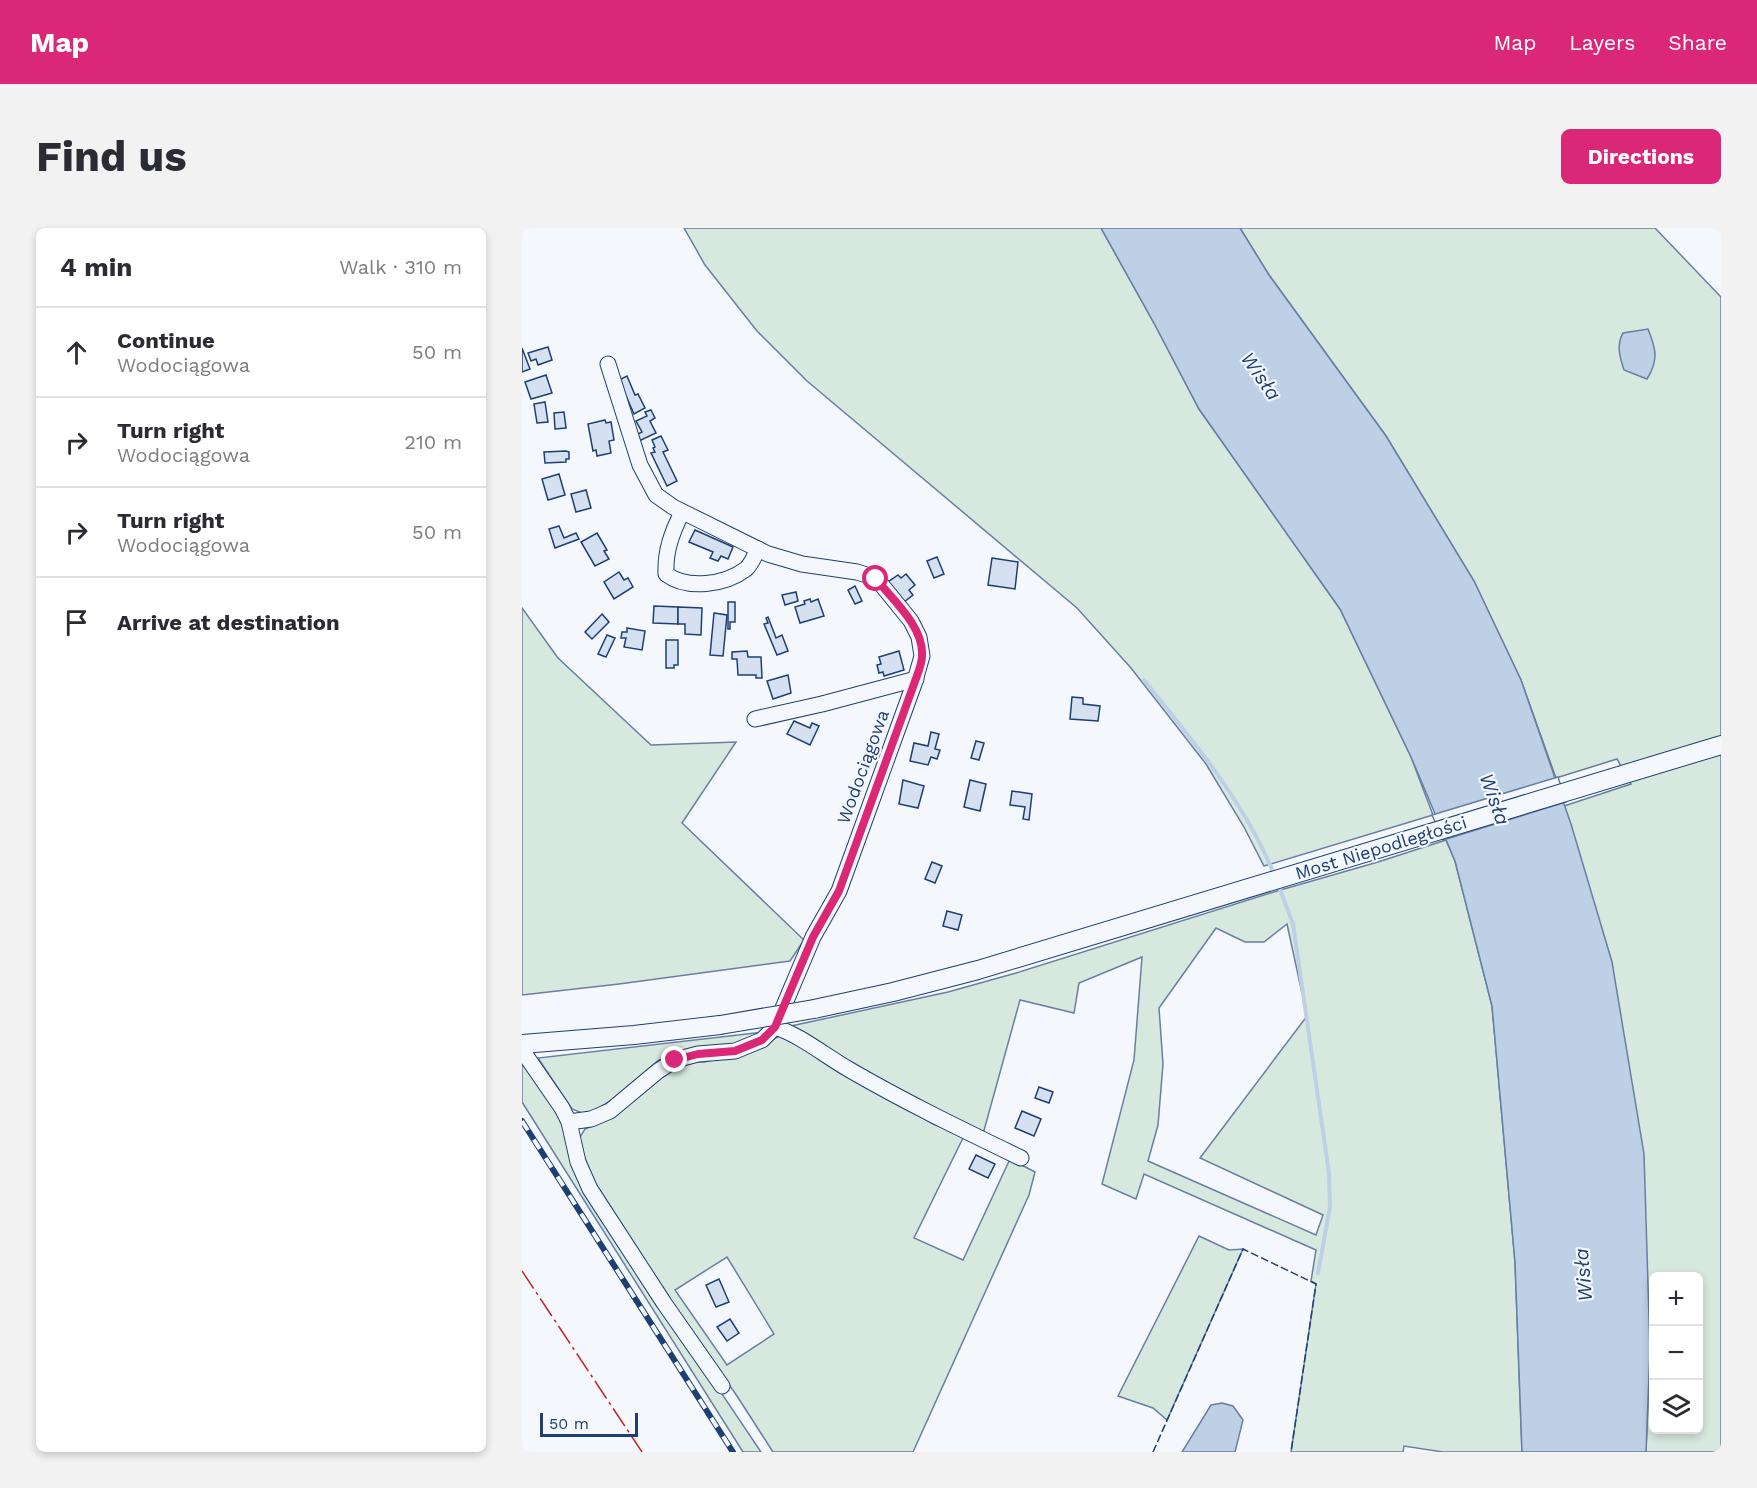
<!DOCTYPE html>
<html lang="en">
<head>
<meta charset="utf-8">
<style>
  :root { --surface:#fff; --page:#f2f2f3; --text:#2b2b33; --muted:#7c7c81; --line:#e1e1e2; --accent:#db2777 }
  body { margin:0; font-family:"Work Sans",sans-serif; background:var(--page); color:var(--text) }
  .controls { position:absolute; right:18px; bottom:18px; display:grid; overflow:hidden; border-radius:9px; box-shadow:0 3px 9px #0003 }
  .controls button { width:54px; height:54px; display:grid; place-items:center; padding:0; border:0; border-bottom:2px solid var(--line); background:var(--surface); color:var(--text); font:30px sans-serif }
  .scale { position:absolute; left:18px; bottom:15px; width:98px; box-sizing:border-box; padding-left:6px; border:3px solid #1d3f73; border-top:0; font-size:16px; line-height:21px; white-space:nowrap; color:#1d3f73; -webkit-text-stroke:4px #f4f7fb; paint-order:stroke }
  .stop { position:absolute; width:18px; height:18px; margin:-14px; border:4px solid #db2777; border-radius:50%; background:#fff }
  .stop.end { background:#db2777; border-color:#fff; box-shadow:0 2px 6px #0008 }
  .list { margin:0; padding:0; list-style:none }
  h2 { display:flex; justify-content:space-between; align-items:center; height:78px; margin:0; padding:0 24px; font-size:26px }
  h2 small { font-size:20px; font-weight:400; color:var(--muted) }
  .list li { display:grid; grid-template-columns:39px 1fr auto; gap:18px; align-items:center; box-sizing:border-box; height:90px; padding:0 24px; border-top:2px solid var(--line) }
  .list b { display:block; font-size:22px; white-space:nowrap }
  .list p { margin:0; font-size:20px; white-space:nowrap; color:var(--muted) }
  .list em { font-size:20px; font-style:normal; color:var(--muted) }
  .icon { flex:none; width:33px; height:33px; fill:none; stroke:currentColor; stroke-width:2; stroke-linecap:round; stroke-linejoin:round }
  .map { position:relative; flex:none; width:1199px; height:1224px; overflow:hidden; border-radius:9px }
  header { display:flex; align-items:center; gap:36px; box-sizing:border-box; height:84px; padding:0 30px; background:var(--accent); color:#fff }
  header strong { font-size:28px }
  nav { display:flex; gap:33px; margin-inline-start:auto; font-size:21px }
  .intro { display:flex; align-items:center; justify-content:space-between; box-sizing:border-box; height:144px; padding:0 36px }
  h1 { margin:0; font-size:42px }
  .button { padding:15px 27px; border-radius:9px; background:var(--accent); color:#fff; font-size:21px; font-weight:700 }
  main { display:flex; gap:36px; padding:0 36px }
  aside { flex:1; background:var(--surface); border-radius:9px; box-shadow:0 3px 9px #0003 }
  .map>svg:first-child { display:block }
</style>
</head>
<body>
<header>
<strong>Map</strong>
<nav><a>Map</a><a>Layers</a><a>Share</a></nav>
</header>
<div class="intro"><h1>Find us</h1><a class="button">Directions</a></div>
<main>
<aside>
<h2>4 min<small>Walk · 310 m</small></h2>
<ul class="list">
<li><svg class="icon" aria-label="ahead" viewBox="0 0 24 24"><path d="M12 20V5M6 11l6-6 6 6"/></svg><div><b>Continue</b><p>Wodociągowa</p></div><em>50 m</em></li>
<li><svg class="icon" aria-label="right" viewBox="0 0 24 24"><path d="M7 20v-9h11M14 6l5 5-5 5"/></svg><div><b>Turn right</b><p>Wodociągowa</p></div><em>210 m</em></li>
<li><svg class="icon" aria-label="right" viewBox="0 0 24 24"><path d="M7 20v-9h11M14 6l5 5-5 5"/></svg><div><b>Turn right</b><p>Wodociągowa</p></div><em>50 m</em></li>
<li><svg class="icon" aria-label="arrive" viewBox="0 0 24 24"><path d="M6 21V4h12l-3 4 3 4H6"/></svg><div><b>Arrive at destination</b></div></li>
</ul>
</aside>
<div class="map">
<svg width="1199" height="1224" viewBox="0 0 1199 1224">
  <rect width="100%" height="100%" fill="#f4f7fb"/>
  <g fill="#d7e8df" stroke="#687fa3" stroke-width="1.5" fill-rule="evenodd">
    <path d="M162 0H579L633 97 677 181 818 381 889 529 911 587 742 638 722 599 684 536 609 440 555 380 285 153 235 103 183 37Z"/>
    <path d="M718 0H1133L1199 69V1224H1124L1128 1122 1090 735 1042 578 1109 556 1095 531 1034 550 999 452 952 353 864 208 747 47ZM1132 1048H1176V1202H1132Z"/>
    <path d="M0 380 36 430 129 517 214 514 160 595 282 712 268 733 97 756 0 767Z"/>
    <path d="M924 612 933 633 970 778 993 1034 1000 1224H921L882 1218 881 1224H769L794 1056 789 1053 794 1022 622 946 614 971 580 956 612 832 620 729 557 755 552 785 498 772 461 906 327 842 269 798 426 764 494 745 755 663 856 634ZM765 696 785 788 678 930 801 987 794 1007 626 933 636 897 641 836 637 780 694 700 723 714H742Z"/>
    <path d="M242 804 216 817 175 822 137 832 88 873 65 887 50 881 16 830Z"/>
    <path d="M261 806 411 896 442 908 392 1010 441 1032 488 931 513 944 507 967 391 1224H251L215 1168 94 995 77 967 56 912 63 901 82 893 161 834H182L230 823ZM205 1029 252 1106 205 1137 153 1062Z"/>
    <path d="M0 830 41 892 63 962 239 1224H221L0 874Z"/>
    <path d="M677 1008 707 1022 721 1021 645 1192 631 1180 596 1168Z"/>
  </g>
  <g fill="#bed0e5" stroke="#687fa3" stroke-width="1.5">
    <path d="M579 0H718L747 47 864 208 952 353 999 452 1049 596 1090 734 1122 926 1128 1122 1124 1224H1000L993 1034 970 778 933 633 889 529 818 381 677 181 633 97Z"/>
    <path d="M1126 101C1134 121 1137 132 1125 151L1102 142C1098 130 1094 117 1101 105Z"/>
    <path d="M700 1175 711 1178 721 1192 713 1224H660L689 1177Z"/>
  </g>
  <path fill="#f4f7fb" stroke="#687fa3" stroke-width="1.5" d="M1036 549 1044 574 921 612 910 587Z"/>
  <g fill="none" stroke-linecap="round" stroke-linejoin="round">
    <g stroke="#bed0e5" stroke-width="4">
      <path d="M622 452C671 513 722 573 752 646"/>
      <path d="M756 656 771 696 807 945 808 979 796 1045"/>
    </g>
  </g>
  <g fill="#d5e0f0" stroke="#1d3f73" stroke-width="1.5">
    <path d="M26 119 30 132 16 137 14 131 9 133 6 125Z"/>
    <path d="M0 120 8 141 0 144Z"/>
    <path d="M24 147 30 165 9 171 3 154Z"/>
    <path d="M105 148 113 167 116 166 123 180 112 186 97 152Z"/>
    <path d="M23 174 26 194 15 195 12 176Z"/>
    <path d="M129 182 133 190 128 193 134 205 117 213 114 207 120 204 114 193 125 188 123 184Z"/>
    <path d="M42 184 44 200 33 201 32 185Z"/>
    <path d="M83 192 84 195 89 194 92 212 87 213 89 225 75 228 74 222 71 223 66 196Z"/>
    <path d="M139 208 146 222 141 224 155 253 145 258 129 225 133 224 131 220 133 219 130 212Z"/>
    <path d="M44 223 47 224V231H44V234L23 235 22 224Z"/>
    <path d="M37 246 43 267 26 272 20 251Z"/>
    <path d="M64 262 69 280 54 284 49 266Z"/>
    <path d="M37 298 42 310 54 305 57 311 33 320 27 301Z"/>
    <path d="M173 302 211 319 206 331 199 328 196 333 188 330 191 324 167 314Z"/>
    <path d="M75 305 85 322 82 323 87 331 73 338 59 314Z"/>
    <path d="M415 329 422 346 412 350 405 333Z"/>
    <path d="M470 330 496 334 493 361 466 357Z"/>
    <path d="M97 344 102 352 106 350 111 359 92 371 82 354Z"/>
    <path d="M384 346 393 357 387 362 391 367 382 374 366 354 376 347 379 350Z"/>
    <path d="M333 358 340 373 333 376 326 362Z"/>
    <path d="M274 364 276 373 263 377 260 367Z"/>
    <path d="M288 371 289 374 296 371 302 388 278 395 273 379 283 376 282 373Z"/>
    <path d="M206 374H213V394H208V401H206Z"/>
    <path d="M132 378 156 379V396L131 395Z"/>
    <path d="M156 379 180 380 179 407 163 406V396H156Z"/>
    <path d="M192 385 205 387 201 428 188 427Z"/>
    <path d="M80 386 87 394 70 411 63 404Z"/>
    <path d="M246 389 254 410 260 407 266 423 255 427 242 396 246 395 244 390Z"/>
    <path d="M105 400 123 403 120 422 102 419 104 410H99L100 404H105Z"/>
    <path d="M85 407 93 410 84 429 76 426Z"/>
    <path d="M144 412H156V437H152V440H144Z"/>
    <path d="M225 423 226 429H239L240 450H234V447H216L215 431H210V424Z"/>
    <path d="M377 423 382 442 362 448 361 444 357 445 355 437 359 436 357 429Z"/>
    <path d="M266 447 269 465 251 471 245 453Z"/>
    <path d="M550 469 561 470V476L578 478 576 493 548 491Z"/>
    <path d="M272 493 288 500 290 495 297 498 288 517 265 506Z"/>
    <path d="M409 504 417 506 413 521 418 522 415 531 409 529 406 537 388 533 392 515 406 518Z"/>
    <path d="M454 513 462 515 457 532 449 530Z"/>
    <path d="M381 552 402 558 396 580 377 576Z"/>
    <path d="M448 552 464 556 458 583 442 579Z"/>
    <path d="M490 563 510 566 507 592 501 591 503 579 488 577Z"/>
    <path d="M410 634 420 638 413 655 403 651Z"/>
    <path d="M425 683 440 687 436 702 421 698Z"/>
    <path d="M517 859 531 864 527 875 513 870Z"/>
    <path d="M500 883 519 891 512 908 493 900Z"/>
    <path d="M454 927 473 936 466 950 447 941Z"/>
    <path d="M197 1051 207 1074 194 1079 184 1057Z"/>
    <path d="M208 1091 217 1105 205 1113 195 1099Z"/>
  </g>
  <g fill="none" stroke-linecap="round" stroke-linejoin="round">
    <defs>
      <g id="minor">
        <path d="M160 284C150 305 143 322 144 346 165 362 203 357 224 341 229 337 233 327 236 321"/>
        <path d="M233 491 300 476 394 451"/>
        <path d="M253 799C280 808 303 828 328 842 383 874 441 902 499 930"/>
        <path d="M0 822 40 880 47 894 56 934 68 961 142 1075 200 1158"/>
        <path d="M47 894 69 891 88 883 136 843 153 832 176 826 213 823 240 812 253 799 291 709 317 663 392 456 400 428 397 409 389 393 354 350 335 344 280 336 246 326 151 279 134 267 118 237 86 136"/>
      </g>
      <g id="major">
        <path d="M292 781 371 764 456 742 1199 517"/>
        <path d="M0 816 112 807 198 797"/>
      </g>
    </defs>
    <use href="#minor" stroke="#1d3f73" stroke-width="17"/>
    <use href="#major" stroke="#1d3f73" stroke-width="20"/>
    <use href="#minor" stroke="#f4f7fb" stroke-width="15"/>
    <use href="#major" stroke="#f4f7fb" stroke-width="18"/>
    <defs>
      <path id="rail" d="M0 893 211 1224"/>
    </defs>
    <use href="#rail" stroke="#1d3f73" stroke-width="6"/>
    <use href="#rail" stroke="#f4f7fb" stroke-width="4" stroke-dasharray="11" stroke-linecap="butt"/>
    <defs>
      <path id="major-bridge" d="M198 797 292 781"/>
    </defs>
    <use href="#major-bridge" stroke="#1d3f73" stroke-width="20" stroke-linecap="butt"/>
    <use href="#major-bridge" stroke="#f4f7fb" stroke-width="18"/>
    <path stroke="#1d3f73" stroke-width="1.5" stroke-dasharray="8 3" stroke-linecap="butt" d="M631 1224 721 1021 794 1056 769 1224"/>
    <path stroke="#c62828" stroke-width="1.5" stroke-dasharray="21 4.5 3 4.5" stroke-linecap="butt" d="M0 1043 120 1224"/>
  </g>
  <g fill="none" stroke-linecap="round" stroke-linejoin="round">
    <path stroke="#db2777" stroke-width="8" d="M153 832 176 826 213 823 240 812 253 799 291 709 317 663 392 456C395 447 400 437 400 428 402 399 371 372 354 351"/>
  </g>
  <g text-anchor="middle" stroke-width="4.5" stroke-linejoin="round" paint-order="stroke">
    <g font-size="18" fill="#1d3f73" stroke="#f4f7fb">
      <text transform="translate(341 539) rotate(-70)" y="6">Wodociągowa</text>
      <text transform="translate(859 620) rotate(-17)" y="6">Most Niepodległości</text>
    </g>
    <g font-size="20" font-style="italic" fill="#1d3f73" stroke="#f4f7fb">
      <text transform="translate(739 148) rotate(55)" y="7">Wisła</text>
      <text transform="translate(973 571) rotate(70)" y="7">Wisła</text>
      <text transform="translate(1061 1047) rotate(-95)" y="7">Wisła</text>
    </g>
  </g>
</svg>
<div class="controls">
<button>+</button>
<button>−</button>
<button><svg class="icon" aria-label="layers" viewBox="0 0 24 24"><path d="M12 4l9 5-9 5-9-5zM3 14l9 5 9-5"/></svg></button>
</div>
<div class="scale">50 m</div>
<div class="stop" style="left:354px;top:351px"></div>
<div class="stop end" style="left:153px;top:832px"></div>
</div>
</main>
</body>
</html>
